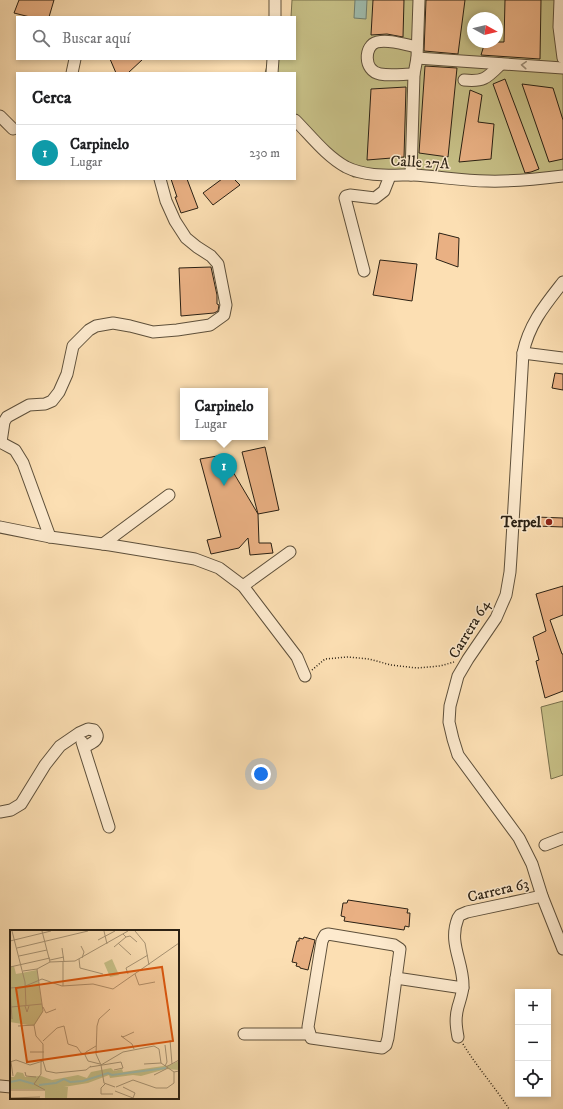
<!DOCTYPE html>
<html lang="es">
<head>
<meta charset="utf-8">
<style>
  :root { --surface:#fff; --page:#f2f2f2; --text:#202124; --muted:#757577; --line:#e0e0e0; --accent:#8f2418 }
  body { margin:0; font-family:"IM FELL DW Pica",serif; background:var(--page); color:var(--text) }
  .controls { position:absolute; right:12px; bottom:12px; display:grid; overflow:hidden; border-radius:0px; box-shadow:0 2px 6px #0003 }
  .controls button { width:36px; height:36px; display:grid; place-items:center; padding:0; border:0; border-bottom:1px solid var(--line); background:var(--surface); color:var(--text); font:20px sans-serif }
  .compass { position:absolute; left:467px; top:12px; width:36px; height:36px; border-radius:50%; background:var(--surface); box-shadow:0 2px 6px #0003; rotate:98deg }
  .you { position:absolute; left:261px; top:774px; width:14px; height:14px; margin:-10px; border:3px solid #fff; border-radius:50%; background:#1a73e8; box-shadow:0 0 0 6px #1a73e833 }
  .badge { display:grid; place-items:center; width:26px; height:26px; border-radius:50%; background:var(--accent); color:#fff; font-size:13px; font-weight:700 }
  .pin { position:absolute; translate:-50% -33px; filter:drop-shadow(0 1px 2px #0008) }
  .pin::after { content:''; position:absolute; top:21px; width:14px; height:12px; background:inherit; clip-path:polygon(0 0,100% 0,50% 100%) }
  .popup { position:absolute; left:180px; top:388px; width:88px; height:52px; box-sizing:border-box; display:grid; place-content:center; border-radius:0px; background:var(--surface); filter:drop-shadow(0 1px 3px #0005); font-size:13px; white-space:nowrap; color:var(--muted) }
  .popup b { font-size:15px; color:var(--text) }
  .popup::after { content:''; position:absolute; left:50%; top:100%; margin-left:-8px; border:8px solid transparent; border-top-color:var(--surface) }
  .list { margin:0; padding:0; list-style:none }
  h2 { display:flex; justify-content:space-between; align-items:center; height:52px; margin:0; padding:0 16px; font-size:17px }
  h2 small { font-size:13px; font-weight:400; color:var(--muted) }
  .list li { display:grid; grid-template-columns:26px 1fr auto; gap:12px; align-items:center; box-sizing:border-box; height:56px; padding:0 16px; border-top:1px solid var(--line) }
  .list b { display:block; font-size:15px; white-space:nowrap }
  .list p { margin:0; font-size:13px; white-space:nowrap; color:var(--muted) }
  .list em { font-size:13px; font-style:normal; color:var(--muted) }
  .icon { flex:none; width:22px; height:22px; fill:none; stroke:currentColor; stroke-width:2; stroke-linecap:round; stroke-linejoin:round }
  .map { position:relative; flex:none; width:563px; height:1109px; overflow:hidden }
  .search { position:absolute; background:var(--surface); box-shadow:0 2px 6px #0003; left:16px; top:16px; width:280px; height:44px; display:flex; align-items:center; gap:10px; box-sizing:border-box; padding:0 14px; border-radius:0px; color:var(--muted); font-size:15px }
  .panel { position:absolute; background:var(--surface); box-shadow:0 2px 6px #0003; left:16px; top:72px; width:280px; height:108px; border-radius:0px }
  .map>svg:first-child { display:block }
</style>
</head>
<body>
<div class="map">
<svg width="563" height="1109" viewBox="0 0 563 1109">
  <rect width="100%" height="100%" fill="#fcdfb3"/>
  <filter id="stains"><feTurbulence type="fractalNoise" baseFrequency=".005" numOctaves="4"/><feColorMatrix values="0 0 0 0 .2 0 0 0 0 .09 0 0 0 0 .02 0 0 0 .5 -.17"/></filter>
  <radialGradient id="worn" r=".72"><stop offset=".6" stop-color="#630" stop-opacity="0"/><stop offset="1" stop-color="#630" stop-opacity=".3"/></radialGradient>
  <g fill="#c7c087" stroke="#78704d" fill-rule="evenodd">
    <path d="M292 0H563V174L498 180 426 173 353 177 295 126V73H265L269 59H295V17H291ZM473 18H497V42H473Z"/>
    <path d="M563 701V775L551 779 541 707Z"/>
  </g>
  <path fill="#9fbcae" stroke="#707e70" d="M355 0H367L366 19 354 18Z"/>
  <g fill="#e9b083" stroke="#2a2013">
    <path d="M19 0H54L49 17H30L14 13Z"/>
    <path d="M373 0H404L403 37 387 34 371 35Z"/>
    <path d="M426 0H465L458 54 424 51Z"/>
    <path d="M505 0H541L540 59 481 55 485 42H504Z"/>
    <path d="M110 59H143L128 73H116Z"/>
    <path d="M425 66 457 68 448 157 419 153Z"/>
    <path d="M505 79 539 169 531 172 525 173 493 84Z"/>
    <path d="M522 84 553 88 563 120V159L549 162Z"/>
    <path d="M406 87 404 157 367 160 371 89Z"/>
    <path d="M470 90 482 95 478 122 494 124 491 159 459 162Z"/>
    <path d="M171 179H187L198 208 181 213 175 197H177Z"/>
    <path d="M222 179H234L240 185 213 205 203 193Z"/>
    <path d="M439 233 459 238 458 267 436 259Z"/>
    <path d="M380 260 417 264 412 301 373 295Z"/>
    <path d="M211 267 217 295V304L219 305 218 311 214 313 181 316 179 268Z"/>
    <path d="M555 373 563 374V390L552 388Z"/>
    <path d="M265 447 279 510 258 514 242 452Z"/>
    <path d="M223 455 258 514 259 543H271L273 553 250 555 248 538 239 548 211 554 207 540 221 537 200 459Z"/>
    <path d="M536 517 563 518V527L536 526Z"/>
    <path d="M563 586V615L550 620 562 654H563V691L545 698 536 661 539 660 533 637 546 631 536 594Z"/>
    <path d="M348 900 408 909 407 913H410L409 927 405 926 404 930 344 921 345 917 341 916 343 903H347Z"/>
    <path d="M304 937 315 940 308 970 300 968V967L296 966 297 963 292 962 297 941H299V938L303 939Z"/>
  </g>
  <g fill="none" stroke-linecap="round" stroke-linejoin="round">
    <defs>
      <g id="minor">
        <path d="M275 0V17"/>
        <path d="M560 0 559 27 563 58"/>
        <path d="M417 58 563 68"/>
        <path d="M72 73 75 59"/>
        <path d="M272 73 273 59"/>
        <path d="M414 74C403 74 391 76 380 74 363 71 364 45 377 42 390 39 405 45 417 47"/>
        <path d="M464 80C484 82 487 78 501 64"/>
        <path d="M0 116 13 129"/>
        <path d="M295 120C311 136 326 156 346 167 366 177 390 175 412 175 437 176 462 181 487 181 513 182 538 179 563 176"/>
        <path d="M411 175 414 74 417 58 419 0"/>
        <path d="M364 271 345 198 346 196 350 195 375 198 384 191 390 176"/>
        <path d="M563 282C545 305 529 324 523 353L511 557 510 572 506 595 496 618 468 659 458 676 450 706 449 722 453 739 458 755 519 838 532 864 542 896 563 949"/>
        <path d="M523 353 563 358"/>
        <path d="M0 442 15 450 23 463 50 537"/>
        <path d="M1 442 4 422 7 417 29 405 45 404 52 401 59 392 67 374 73 346 89 330 96 326 113 323 130 326 153 332 177 330 210 325 224 315 226 305 218 264 211 256 197 247 186 238 175 221 166 201 160 179"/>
        <path d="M0 527 50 537 110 545 195 559 219 568 243 586 297 657 305 676"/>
        <path d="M103 544 169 495"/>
        <path d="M243 586 290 552"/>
        <path d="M82 742 109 827"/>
        <path d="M0 812 11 810 21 804 45 765 60 746 79 733 88 729 94 730C102 739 93 743 84 747"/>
        <path d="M545 845 563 838"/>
        <path d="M328 934 394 945 400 949 388 1038 386 1045 382 1048 311 1038 308 1027 322 941 325 935Z"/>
        <path d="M396 978 463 988"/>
        <path d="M244 1034H310"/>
        <path d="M458 1037C456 1026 455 1018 458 1007 460 1000 463 992 463 985 463 961 448 943 458 918L460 915 467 912 542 896"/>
        <path d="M0 1086 11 1087"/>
      </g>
    </defs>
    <use href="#minor" stroke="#5e503b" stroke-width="13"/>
    <g stroke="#2a2013" stroke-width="1.5" stroke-dasharray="1 2" stroke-linecap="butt">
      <path d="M312 670 325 659 348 657 369 659 391 665 417 668 440 666 454 662"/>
      <path d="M463 1044C477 1067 495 1087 509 1109"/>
    </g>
    <use href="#minor" stroke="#fdeace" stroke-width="11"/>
  </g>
  <defs><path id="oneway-chevron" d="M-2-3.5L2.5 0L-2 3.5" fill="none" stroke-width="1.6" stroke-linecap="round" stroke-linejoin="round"/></defs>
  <use stroke="#9e8f7a" href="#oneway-chevron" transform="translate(524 65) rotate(-176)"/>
  <circle fill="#8f2418" stroke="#fdeace" stroke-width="1.5" cx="549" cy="522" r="4"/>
  <g text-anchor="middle" stroke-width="3" stroke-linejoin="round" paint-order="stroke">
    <g font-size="15" fill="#2a2013" stroke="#fdeace">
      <text transform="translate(420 162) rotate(3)" y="5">Calle 27A</text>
      <text transform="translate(469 629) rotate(-59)" y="5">Carrera 64</text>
      <text transform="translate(498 890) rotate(-13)" y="5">Carrera 63</text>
    </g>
    <g font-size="15" font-weight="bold" fill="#2a2013" stroke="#fdeace" text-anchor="end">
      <text x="541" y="527">Terpel</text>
    </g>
  </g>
  <g transform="translate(10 930)">
    <rect width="169" height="169" fill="#fcdfb3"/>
    <path d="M102 29 109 45 100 47 94 33ZM4 36 6 44 27 40 33 82 24 96 0 92V37ZM169 131V140L156 139 131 146 123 145 100 148 99 145 78 153 54 157H58L57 168H35V159H0V147H4L7 142 13 143 15 147 31 146 42 150 68 145 77 148 81 142 101 138 104 141 112 139 113 142 160 135Z" fill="#c7c087"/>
    <path fill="none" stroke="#9fbcae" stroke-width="2" d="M0 152 10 150 24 154M29 155 46 153 54 149 60 152 73 151 98 143 102 145 156 138"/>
    <path fill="none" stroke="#a89373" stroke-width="1" d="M2 1 15 52 16 76M32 1 40 32M94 1 97 14M125 1 135 13 139 35M116 7 120 6 127 12M88 10 105 1M0 11 41 1M108 13 121 25M71 16 74 22 72 28M104 17 116 7 113 4M7 18 78 1M52 18 54 32M9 26 37 20M69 29 70 38 93 44M40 30 54 27M53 32V56M0 37 40 28M27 39 33 81 24 95 26 106 33 114V131L36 141 46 143 76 140 81 136M13 41 27 39 40 32 65 31 118 1M118 44 116 38 138 25M125 44 129 55 145 52M15 76 17 82 19 76M1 77 32 74M33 77 36 83 46 79M2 89 0 58 13 57 32 49 52 56 83 54 103 59 169 13M8 96 24 95M113 107 124 102M114 107 111 106 122 114 124 119M160 110 162 134M33 111 47 98 54 96 58 114 67 117 71 123 75 124M86 116 76 122 75 125 78 131 90 134M20 122H34M0 132 6 130 20 135 33 131M1 132 3 146M31 132V144L24 154 35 160M134 134 151 133M91 135 113 122 144 116 149 119 151 133 164 142M91 135 86 124 87 96 89 89 100 79M91 135 94 153 105 157M155 136 157 132 155 115M80 137 111 132M156 137 169 130M104 140 113 138 111 132M15 142 16 146 26 147M144 145 158 138M95 154 91 158V164H103M106 157 123 150 146 158H157L164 153V142L169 141M0 160H35M105 161 123 168 125 163 113 157M0 168 30 167"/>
    <path fill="#de560c" fill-opacity="0.15" stroke="#de560c" stroke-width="2" d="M152 37 163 111 17 132 6 58Z"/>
    <rect width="169" height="169" fill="none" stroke="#2a2013" stroke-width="2"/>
  </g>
  <rect width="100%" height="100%" filter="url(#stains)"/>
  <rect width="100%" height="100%" fill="url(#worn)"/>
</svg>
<div class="controls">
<button>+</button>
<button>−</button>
<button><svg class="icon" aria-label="locate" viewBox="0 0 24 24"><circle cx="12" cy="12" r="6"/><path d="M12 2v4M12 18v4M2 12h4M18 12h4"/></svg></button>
</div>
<svg class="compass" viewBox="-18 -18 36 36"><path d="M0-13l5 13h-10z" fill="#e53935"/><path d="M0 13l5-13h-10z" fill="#757577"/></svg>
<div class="you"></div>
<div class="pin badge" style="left:224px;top:486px;background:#0f9aa8">1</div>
<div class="popup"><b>Carpinelo</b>Lugar</div>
<div class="search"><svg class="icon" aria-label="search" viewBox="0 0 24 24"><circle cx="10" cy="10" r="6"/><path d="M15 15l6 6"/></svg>Buscar aquí</div>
<section class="panel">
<h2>Cerca<small></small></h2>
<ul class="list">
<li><span class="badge" style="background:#0f9aa8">1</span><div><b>Carpinelo</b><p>Lugar</p></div><em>230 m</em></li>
</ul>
</section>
</div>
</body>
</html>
